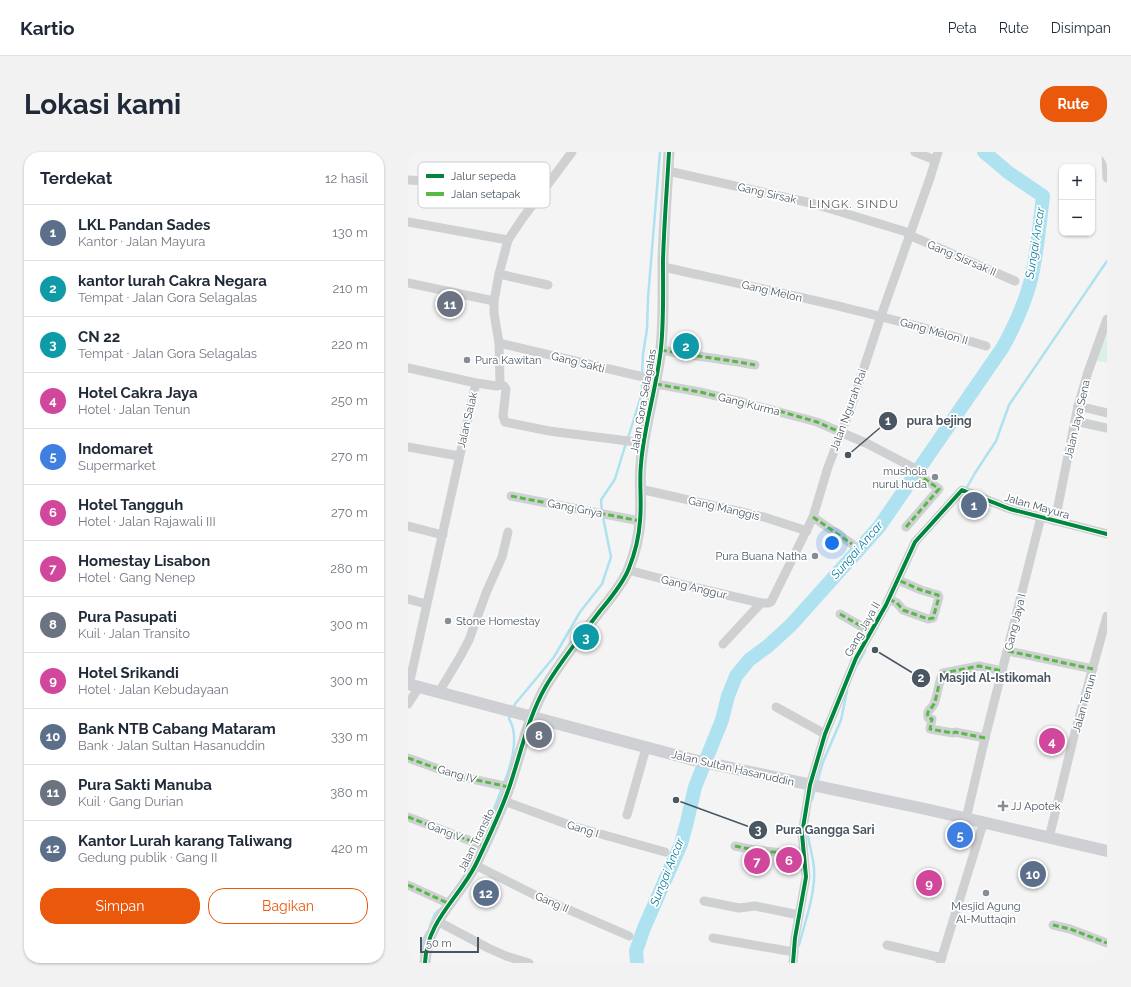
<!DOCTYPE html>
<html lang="id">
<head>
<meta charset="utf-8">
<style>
  :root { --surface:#fff; --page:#f2f2f3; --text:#1f2937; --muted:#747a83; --line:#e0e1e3; --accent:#ea580c }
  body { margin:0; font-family:Raleway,sans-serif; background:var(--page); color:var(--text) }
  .controls { position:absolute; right:12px; top:12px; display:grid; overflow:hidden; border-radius:8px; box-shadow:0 1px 3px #0004 }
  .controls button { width:36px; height:36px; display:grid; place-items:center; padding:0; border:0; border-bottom:1px solid var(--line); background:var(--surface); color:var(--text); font:20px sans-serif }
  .scale { position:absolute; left:12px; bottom:10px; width:59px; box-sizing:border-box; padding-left:4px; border:2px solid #4a5661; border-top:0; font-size:11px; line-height:14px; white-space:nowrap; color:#4a5661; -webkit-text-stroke:3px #fff; paint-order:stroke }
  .you { position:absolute; left:424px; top:391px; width:14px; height:14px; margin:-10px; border:3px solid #fff; border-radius:50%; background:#1a73e8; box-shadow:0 0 0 6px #1a73e833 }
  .badge { display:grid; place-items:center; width:26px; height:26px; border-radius:50%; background:var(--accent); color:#fff; font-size:13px; font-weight:700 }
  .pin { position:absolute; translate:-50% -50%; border:2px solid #fff; box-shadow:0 1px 4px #0006 }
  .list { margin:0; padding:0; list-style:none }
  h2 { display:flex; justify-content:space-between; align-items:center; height:52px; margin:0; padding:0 16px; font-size:17px }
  h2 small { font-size:13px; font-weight:400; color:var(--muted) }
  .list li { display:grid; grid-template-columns:26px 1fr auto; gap:12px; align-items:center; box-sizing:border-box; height:56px; padding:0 16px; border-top:1px solid var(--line) }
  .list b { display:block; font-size:15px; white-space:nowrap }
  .list p { margin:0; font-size:13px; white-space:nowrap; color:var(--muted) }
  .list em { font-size:13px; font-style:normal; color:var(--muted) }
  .actions { display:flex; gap:8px; padding:12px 16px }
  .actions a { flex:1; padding:9px 0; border:1px solid var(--accent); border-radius:16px; text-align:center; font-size:14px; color:var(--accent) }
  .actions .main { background:var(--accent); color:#fff }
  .map { position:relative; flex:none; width:699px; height:811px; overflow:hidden; border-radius:16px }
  header { display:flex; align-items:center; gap:24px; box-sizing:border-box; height:56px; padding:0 20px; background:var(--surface); border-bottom:1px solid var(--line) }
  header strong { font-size:19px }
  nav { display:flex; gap:22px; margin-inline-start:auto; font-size:14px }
  .intro { display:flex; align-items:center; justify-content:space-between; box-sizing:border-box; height:96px; padding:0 24px }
  h1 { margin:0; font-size:28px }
  .button { padding:10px 18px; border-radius:16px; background:var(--accent); color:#fff; font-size:14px; font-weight:700 }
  main { display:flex; gap:24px; padding:0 24px }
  aside { flex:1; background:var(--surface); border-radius:16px; box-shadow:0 1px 3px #0004 }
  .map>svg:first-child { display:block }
</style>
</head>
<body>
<header>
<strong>Kartio</strong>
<nav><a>Peta</a><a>Rute</a><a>Disimpan</a></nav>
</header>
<div class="intro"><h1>Lokasi kami</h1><a class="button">Rute</a></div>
<main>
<aside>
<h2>Terdekat<small>12 hasil</small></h2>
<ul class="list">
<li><span class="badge" style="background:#5c6f8a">1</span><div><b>LKL Pandan Sades</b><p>Kantor · Jalan Mayura</p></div><em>130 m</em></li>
<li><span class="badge" style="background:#0f9aa8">2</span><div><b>kantor lurah Cakra Negara</b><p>Tempat · Jalan Gora Selagalas</p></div><em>210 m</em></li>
<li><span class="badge" style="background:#0f9aa8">3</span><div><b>CN 22</b><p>Tempat · Jalan Gora Selagalas</p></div><em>220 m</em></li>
<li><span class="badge" style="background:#d1479c">4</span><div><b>Hotel Cakra Jaya</b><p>Hotel · Jalan Tenun</p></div><em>250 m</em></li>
<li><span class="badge" style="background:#3f7fe0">5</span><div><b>Indomaret</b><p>Supermarket</p></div><em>270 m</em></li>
<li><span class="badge" style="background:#d1479c">6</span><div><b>Hotel Tangguh</b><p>Hotel · Jalan Rajawali III</p></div><em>270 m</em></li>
<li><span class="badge" style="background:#d1479c">7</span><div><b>Homestay Lisabon</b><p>Hotel · Gang Nenep</p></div><em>280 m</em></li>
<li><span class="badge" style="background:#6b7280">8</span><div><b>Pura Pasupati</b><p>Kuil · Jalan Transito</p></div><em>300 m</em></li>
<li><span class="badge" style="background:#d1479c">9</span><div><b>Hotel Srikandi</b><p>Hotel · Jalan Kebudayaan</p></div><em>300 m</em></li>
<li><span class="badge" style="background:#5c6f8a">10</span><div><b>Bank NTB Cabang Mataram</b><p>Bank · Jalan Sultan Hasanuddin</p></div><em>330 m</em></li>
<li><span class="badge" style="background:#6b7280">11</span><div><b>Pura Sakti Manuba</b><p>Kuil · Gang Durian</p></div><em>380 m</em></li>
<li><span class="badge" style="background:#5c6f8a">12</span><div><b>Kantor Lurah karang Taliwang</b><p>Gedung publik · Gang II</p></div><em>420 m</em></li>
</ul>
<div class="actions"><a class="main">Simpan</a><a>Bagikan</a></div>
</aside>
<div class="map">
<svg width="699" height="811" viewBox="0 0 699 811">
  <rect width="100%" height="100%" fill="#f4f4f4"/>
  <path fill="#d9f2e3" d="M699 181V211L686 208 692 193Z"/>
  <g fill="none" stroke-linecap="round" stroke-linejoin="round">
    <g stroke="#aee2f0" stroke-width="2.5">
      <path d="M234 223 235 202 239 177 240 146 252 0"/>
      <path d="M220 286 234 241V228"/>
      <path d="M558 337 567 321 588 289 601 253 699 109"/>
      <path d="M194 360 193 348 207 327 218 291"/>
      <path d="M450 512 457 499"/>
      <path d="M105 556 107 552 146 505 172 460 194 432 203 405 195 365"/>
      <path d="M96 631C103 614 112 584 101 567L102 563"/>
      <path d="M409 631 415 610 433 568 439 539"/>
      <path d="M404 648 407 637"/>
      <path d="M62 712 80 673 94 636"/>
      <path d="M22 774 27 762 31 758"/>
      <path d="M391 793C397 770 408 740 406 716 405 703 400 690 399 676"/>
      <path d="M14 794 15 788 19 780"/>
    </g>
    <path stroke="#aee2f0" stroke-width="14" d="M229 811 228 799 236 776 273 692 279 670 287 635 314 568 320 544 328 524 341 508 360 494 383 473 471 375 595 195C608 171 620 145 625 118 630 93 632 68 635 44L601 21 576 0"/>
    <g stroke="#ced0d2" stroke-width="9">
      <path d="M507 0 527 8"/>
      <path d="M698 0 699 26"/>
      <path d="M260 19 403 51 502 81"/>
      <path d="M0 28 40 30 84 26 134 40"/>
      <path d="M0 70 100 88"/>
      <path d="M501 83 607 129"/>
      <path d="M255 115C364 139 472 161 578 194"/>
      <path d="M91 122 140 133"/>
      <path d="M0 131 86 149"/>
      <path d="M91 191 248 228"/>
      <path d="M253 198C284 204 316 207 347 213"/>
      <path d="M0 216 68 231"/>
      <path d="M248 232 292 240 334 250 409 270 460 292 504 315 514 325 531 337 498 375"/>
      <path d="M91 233 96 234 98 237 95 264 97 270 141 279 236 291"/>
      <path d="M670 254 699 261"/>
      <path d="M667 269 699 276"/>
      <path d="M0 295 51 304"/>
      <path d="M232 337 356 365 399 379"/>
      <path d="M103 344 232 369"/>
      <path d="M405 365 444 392"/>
      <path d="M647 369 670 254 680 220 699 167"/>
      <path d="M0 374 35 383"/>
      <path d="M220 418 281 434 353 451"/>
      <path d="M0 447 18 452"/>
      <path d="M481 447 489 451 495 458 520 467 525 466 531 445 530 443 513 438 490 428"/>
      <path d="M432 462 463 480"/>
      <path d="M315 492 353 451H360L363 450 405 365 420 315 443 255 473 164 522 26 530 0"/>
      <path d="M600 499 685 517"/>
      <path d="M1 533 68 231 89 234 92 231 91 191 86 161V149L91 122 100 88 114 67 164 0"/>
      <path d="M31 540 52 505 61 488 78 441 94 405 100 380"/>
      <path d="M0 552 11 535"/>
      <path d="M368 555 417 582"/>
      <path d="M577 586 547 580 545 581 522 577 524 567 520 566C518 558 523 558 526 552 530 542 530 531 535 521L571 514 594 519"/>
      <path d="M0 606 50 624 101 635"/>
      <path d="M96 649 164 674 257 700"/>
      <path d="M219 663 238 596"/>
      <path d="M0 665 76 694"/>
      <path d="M558 667 577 586 633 365"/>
      <path d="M641 686 666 584 699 464"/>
      <path d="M327 694 346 698 396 703"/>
      <path d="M67 713 127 743 221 784"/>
      <path d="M345 713 346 698"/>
      <path d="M0 733 42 752"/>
      <path d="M296 749 331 756 347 754 391 763"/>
      <path d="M29 769 80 796 98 804 121 811"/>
      <path d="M645 773 662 777 699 791"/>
      <path d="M305 786 386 800"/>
      <path d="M479 793 534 806"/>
      <path d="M385 811 387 786 398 725 394 682 402 633 417 582 448 506 478 453 507 390 554 338 602 357 699 382"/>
      <path d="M532 811 575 672"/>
    </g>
    <path stroke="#ced0d2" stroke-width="11" d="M17 811C19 768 50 748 68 712 80 687 92 662 101 636 113 601 120 565 138 534 154 507 174 483 192 459 202 447 216 430 221 416 227 401 231 384 232 369 234 350 231 331 233 312 236 273 249 235 253 196 256 167 255 138 255 109 256 73 259 36 261 0"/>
    <path stroke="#ced0d4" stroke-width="12" d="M0 532 286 608 522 658 699 699"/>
    <g stroke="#58b947" stroke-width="3" stroke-dasharray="6 3" stroke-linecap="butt">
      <path d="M253 198C284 204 316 207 347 213"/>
      <path d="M248 232 292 240 371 259 409 270 432 280"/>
      <path d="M103 344 232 369"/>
      <path d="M405 365 444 392"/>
      <path d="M498 375 531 337 514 325 506 316"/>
      <path d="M481 447 489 451 495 458 520 467 525 466 531 445 530 443 513 438 490 428"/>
      <path d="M432 462 463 480"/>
      <path d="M600 499 685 517"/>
      <path d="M577 586 547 580 545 581 522 577 524 567 520 566C518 558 523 558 526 552 530 542 530 531 535 521L571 514 594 519"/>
      <path d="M0 606 50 624 101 635"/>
      <path d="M0 665 76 694"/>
      <path d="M327 694 346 698 396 703"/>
      <path d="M345 713 346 698"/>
      <path d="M0 733 42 752"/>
      <path d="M645 773 662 777 699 791"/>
    </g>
    <defs>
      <g id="cycleway">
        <path d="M17 811C19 768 50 748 68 712 80 687 92 662 101 636 113 601 120 565 138 534 154 507 174 483 192 459 202 447 216 430 221 416 227 401 231 384 232 369 234 350 231 331 233 312 236 273 249 235 253 196 256 167 255 138 255 109 256 73 259 36 261 0"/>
        <path d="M385 811 387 786 398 725 394 682 402 633 417 582 448 506 478 453 507 390 554 338 602 357 699 382"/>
      </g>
    </defs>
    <use href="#cycleway" stroke="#fff" stroke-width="6"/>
    <use href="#cycleway" stroke="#00873e" stroke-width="4"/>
  </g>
  <g fill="#868d94" stroke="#fff" stroke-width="1.5">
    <circle cx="59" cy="208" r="4"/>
    <circle cx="527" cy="325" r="4"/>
    <circle cx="407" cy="404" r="4"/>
    <circle cx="40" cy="469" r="4"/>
    <path d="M593 648h4v4h4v4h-4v4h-4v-4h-4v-4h4z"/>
    <circle cx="578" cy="741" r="4"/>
  </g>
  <g text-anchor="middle" stroke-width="3.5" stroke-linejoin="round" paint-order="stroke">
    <g font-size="11" fill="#4a5661" stroke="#fff">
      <text transform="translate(359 41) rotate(13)" y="4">Gang Sirsak</text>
      <text transform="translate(554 106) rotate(23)" y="4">Gang Sisrsak II</text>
      <text transform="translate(364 139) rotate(13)" y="4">Gang Melon</text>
      <text transform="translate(526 179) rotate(16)" y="4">Gang Melon II</text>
      <text transform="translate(170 210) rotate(14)" y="4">Gang Sakti</text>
      <text transform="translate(235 249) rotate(-80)" y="4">Jalan Gora Selagalas</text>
      <text transform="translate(341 252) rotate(14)" y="4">Gang Kurma</text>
      <text transform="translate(440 258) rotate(-70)" y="4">Jalan Ngurah Rai</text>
      <text transform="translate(669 267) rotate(-77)" y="4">Jalan Jaya Sena</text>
      <text transform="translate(59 268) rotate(-77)" y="4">Jalan Salak</text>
      <text transform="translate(629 354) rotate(16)" y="4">Jalan Mayura</text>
      <text transform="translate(167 356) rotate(11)" y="4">Gang Griya</text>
      <text transform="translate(316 356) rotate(13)" y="4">Gang Manggis</text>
      <text transform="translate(286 435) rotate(14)" y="4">Gang Anggur</text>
      <text transform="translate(607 470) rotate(-76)" y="4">Gang Jaya I</text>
      <text transform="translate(454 477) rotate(-61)" y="4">Gang Jaya II</text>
      <text transform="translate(676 551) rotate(-74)" y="4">Jalan Tenun</text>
      <text transform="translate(325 616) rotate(13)" y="4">Jalan Sultan Hasanuddin</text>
      <text transform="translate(49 622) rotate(16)" y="4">Gang IV</text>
      <text transform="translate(175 677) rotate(17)" y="4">Gang I</text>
      <text transform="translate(37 679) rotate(21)" y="4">Gang V</text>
      <text transform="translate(68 688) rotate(-64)" y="4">Jalan Transito</text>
      <text transform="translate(144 750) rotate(23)" y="4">Gang II</text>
    </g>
    <g font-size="11" fill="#4a5661" stroke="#fff" text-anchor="start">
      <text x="67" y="212">Pura Kawitan</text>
      <text x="519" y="323" text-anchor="end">mushola<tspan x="519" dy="13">nurul huda</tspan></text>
      <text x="399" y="408" text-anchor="end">Pura Buana Natha</text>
      <text x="48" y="473">Stone Homestay</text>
      <text x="603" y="658">JJ Apotek</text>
      <text x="578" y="758" text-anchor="middle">Mesjid Agung<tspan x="578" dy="13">Al-Muttaqin</tspan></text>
    </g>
    <g font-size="12" letter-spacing="1" fill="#5f6368" stroke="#fff">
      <text x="446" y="56">LINGK. SINDU</text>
    </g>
    <g font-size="12" font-style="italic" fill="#0c7c9b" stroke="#fff">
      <text transform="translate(627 91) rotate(-81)" y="4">Sungai Ancar</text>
      <text transform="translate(449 398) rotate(-49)" y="4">Sungai Ancar</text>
      <text transform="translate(259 720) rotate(-68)" y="4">Sungai Ancar</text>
    </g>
  </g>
  <rect x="10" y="10" width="132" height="46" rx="6" fill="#fff" stroke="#c9ccd0" stroke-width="1"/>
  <rect x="18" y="22" width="18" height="4" fill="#00873e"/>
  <rect x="18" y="40" width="18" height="4" fill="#58b947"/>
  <g font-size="11" fill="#4a5661">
    <text x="43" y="28">Jalur sepeda</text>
    <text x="43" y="46">Jalan setapak</text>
  </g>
  <path fill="none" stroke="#4a5661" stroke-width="1.5" d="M440 303L480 269M467 498L513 526M268 648L350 678"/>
  <g fill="#4a5661" stroke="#fff" stroke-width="1.5">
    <circle cx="440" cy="303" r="4"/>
    <circle cx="467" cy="498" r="4"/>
    <circle cx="268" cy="648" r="4"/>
    <circle cx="480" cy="269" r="10"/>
    <circle cx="513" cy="526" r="10"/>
    <circle cx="350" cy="678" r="10"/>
  </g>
  <g font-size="12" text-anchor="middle" font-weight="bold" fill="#fff">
    <text x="480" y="273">1</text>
    <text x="513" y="530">2</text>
    <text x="350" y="682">3</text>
  </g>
  <g font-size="12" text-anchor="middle" font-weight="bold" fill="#4a5661" stroke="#fff" stroke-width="3.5" stroke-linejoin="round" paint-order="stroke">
    <text x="531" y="273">pura bejing</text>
    <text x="587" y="530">Masjid Al-Istikomah</text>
    <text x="417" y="682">Pura Gangga Sari</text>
  </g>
</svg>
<div class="controls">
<button>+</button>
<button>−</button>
</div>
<div class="scale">50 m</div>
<div class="you"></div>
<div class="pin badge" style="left:566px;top:353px;background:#5c6f8a">1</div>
<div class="pin badge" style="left:278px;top:194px;background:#0f9aa8">2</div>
<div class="pin badge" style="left:178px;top:485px;background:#0f9aa8">3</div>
<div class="pin badge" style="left:644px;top:589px;background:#d1479c">4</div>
<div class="pin badge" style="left:552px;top:683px;background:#3f7fe0">5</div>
<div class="pin badge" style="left:381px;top:708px;background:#d1479c">6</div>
<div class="pin badge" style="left:349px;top:709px;background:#d1479c">7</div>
<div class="pin badge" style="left:131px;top:583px;background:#6b7280">8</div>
<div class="pin badge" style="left:521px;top:731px;background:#d1479c">9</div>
<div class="pin badge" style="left:625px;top:722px;background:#5c6f8a">10</div>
<div class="pin badge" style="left:42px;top:152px;background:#6b7280">11</div>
<div class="pin badge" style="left:78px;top:741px;background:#5c6f8a">12</div>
</div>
</main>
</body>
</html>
